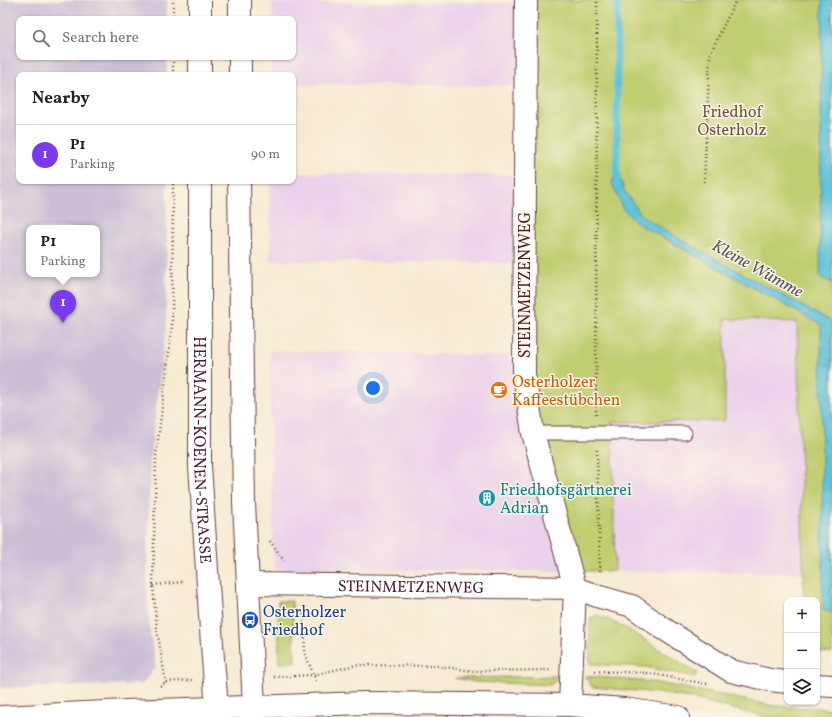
<!DOCTYPE html>
<html lang="en">
<head>
<meta charset="utf-8">
<style>
  :root { --surface:#fff; --page:#f2f2f2; --text:#222; --muted:#767676; --line:#e0e0e0; --accent:#7c3aed }
  body { margin:0; font-family:Vollkorn,serif; background:var(--page); color:var(--text) }
  .controls { position:absolute; right:12px; bottom:12px; display:grid; overflow:hidden; border-radius:8px; box-shadow:0 1px 3px #0004 }
  .controls button { width:36px; height:36px; display:grid; place-items:center; padding:0; border:0; border-bottom:1px solid var(--line); background:var(--surface); color:var(--text); font:20px sans-serif }
  .you { position:absolute; left:373px; top:388px; width:14px; height:14px; margin:-10px; border:3px solid #fff; border-radius:50%; background:#1a73e8; box-shadow:0 0 0 6px #1a73e833 }
  .badge { display:grid; place-items:center; width:26px; height:26px; border-radius:50%; background:var(--accent); color:#fff; font-size:13px; font-weight:700 }
  .pin { position:absolute; translate:-50% -33px; filter:drop-shadow(0 1px 2px #0008) }
  .pin::after { content:''; position:absolute; top:21px; width:14px; height:12px; background:inherit; clip-path:polygon(0 0,100% 0,50% 100%) }
  .popup { position:absolute; left:26px; top:225px; width:74px; height:52px; box-sizing:border-box; display:grid; place-content:center; border-radius:8px; background:var(--surface); filter:drop-shadow(0 1px 3px #0005); font-size:13px; white-space:nowrap; color:var(--muted) }
  .popup b { font-size:15px; color:var(--text) }
  .popup::after { content:''; position:absolute; left:50%; top:100%; margin-left:-8px; border:8px solid transparent; border-top-color:var(--surface) }
  .list { margin:0; padding:0; list-style:none }
  h2 { display:flex; justify-content:space-between; align-items:center; height:52px; margin:0; padding:0 16px; font-size:17px }
  h2 small { font-size:13px; font-weight:400; color:var(--muted) }
  .list li { display:grid; grid-template-columns:26px 1fr auto; gap:12px; align-items:center; box-sizing:border-box; height:60px; padding:0 16px; border-top:1px solid var(--line) }
  .list b { display:block; font-size:15px; white-space:nowrap }
  .list p { margin:0; font-size:13px; white-space:nowrap; color:var(--muted) }
  .list em { font-size:13px; font-style:normal; color:var(--muted) }
  .icon { flex:none; width:22px; height:22px; fill:none; stroke:currentColor; stroke-width:2; stroke-linecap:round; stroke-linejoin:round }
  .map { position:relative; flex:none; width:832px; height:717px; overflow:hidden }
  .search { position:absolute; background:var(--surface); box-shadow:0 1px 3px #0004; left:16px; top:16px; width:280px; height:44px; display:flex; align-items:center; gap:10px; box-sizing:border-box; padding:0 14px; border-radius:8px; color:var(--muted); font-size:15px }
  .panel { position:absolute; background:var(--surface); box-shadow:0 1px 3px #0004; left:16px; top:72px; width:280px; height:112px; border-radius:8px }
  .map>svg:first-child { display:block }
</style>
</head>
<body>
<div class="map">
<svg width="832" height="717" viewBox="0 0 832 717">
  <rect width="100%" height="100%" fill="#fcf5e5"/>
  <filter id="ink" filterUnits="userSpaceOnUse"><feTurbulence type="fractalNoise" baseFrequency=".025" numOctaves="2"/><feDisplacementMap in="SourceGraphic" scale="8" xChannelSelector="R" yChannelSelector="G"/><feConvolveMatrix kernelMatrix="1 2 1 2 8 2 1 2 1" color-interpolation-filters="sRGB"/></filter>
  <filter id="wash" filterUnits="userSpaceOnUse"><feTurbulence type="fractalNoise" baseFrequency=".012" numOctaves="4" result="noise"/><feDisplacementMap in="SourceGraphic" scale="16" xChannelSelector="R" yChannelSelector="G"/><feGaussianBlur stdDeviation="0.9" result="paint"/><feColorMatrix in="noise" values="0 0 0 0 0 0 0 0 0 0 0 0 0 0 0 0 0 1.4 0 .05"/><feComposite in="paint" operator="in"/></filter>
  <g filter="url(#wash)">
    <rect width="100%" height="100%" fill="#f6ead2"/>
    <g fill="#ecd1ea">
      <path d="M272 3H521L519 86 293 84V75H271V57H293V19H272Z"/>
      <path d="M293 173 518 175 517 263 270 261V181H293Z"/>
      <path d="M725 318 797 322 803 573 615 571 612 422 725 421Z"/>
      <path d="M270 350 516 356 567 571 274 569 270 427Z"/>
    </g>
    <path fill="#cbbfd5" fill-rule="evenodd" d="M0 0H167V19H19V57H167V75H19V181H167L166 328 150 457 147 584 150 633 156 667 142 684 0 688ZM29 228H97V274H29Z"/>
    <g fill="#c0cd6f" stroke="#85764d">
      <path d="M521 0H832V653L817 652V600H804L797 322 725 319V421L612 422 615 571H567L526 424Z"/>
      <path d="M278 601H292L295 662 279 663Z"/>
      <path d="M598 615 609 620 631 631 697 673 695 677 645 667 590 664V619L594 616Z"/>
      <path d="M561 676 550 685 475 682 455 678Z"/>
      <path d="M585 676 620 679 659 683 726 696 773 706 831 709 832 713 829 717H766L690 698 658 693 592 687Z"/>
    </g>
    <g fill="#5dc3da" stroke="#547182">
      <path d="M822 0H832V283L820 277Z"/>
      <path d="M617 169 624 190 642 216 690 245 832 322V612L823 611 821 325 640 225 623 209 612 183Z"/>
    </g>
    <g fill="none" stroke-linecap="round" stroke-linejoin="round">
      <path stroke="#5dc3da" stroke-width="7" d="M617 0V169L618 177"/>
    </g>
  </g>
  <g filter="url(#ink)">
    <g fill="none" stroke-linecap="round" stroke-linejoin="round">
      <defs>
        <path id="service" d="M533 433H685"/>
        <g id="minor">
          <path d="M526 0 524 374 533 433 575 588 570 705"/>
          <path id="s1" d="M248 584 575 588 600 597 632 606 661 627 731 671 770 680 787 682"/>
          <path d="M817 685 832 686"/>
        </g>
        <g id="secondary">
          <path d="M200 0V19"/>
          <path d="M240 19V0"/>
          <path d="M200 57V75"/>
          <path d="M240 75V57"/>
          <path id="s2" d="M200 181V466L213 659 217 708 220 717"/>
          <path d="M239 181 244 503 254 707V717"/>
        </g>
        <path id="primary" d="M1 717 126 711 365 703 570 705 624 709 678 717"/>
      </defs>
      <use href="#service" stroke="#643d44" stroke-width="15"/>
      <use href="#minor" stroke="#643d44" stroke-width="24"/>
      <use href="#secondary" stroke="#643d44" stroke-width="24"/>
      <use href="#primary" stroke="#643d44" stroke-width="24"/>
      <g stroke="#643d44" stroke-width="2.5" stroke-dasharray="1 3" stroke-linecap="butt">
        <path d="M173 19V0"/>
        <path d="M173 75V57"/>
        <path d="M704 182 710 54 736 0"/>
        <path d="M596 415 597 0"/>
        <path d="M597 450 600 573"/>
        <path d="M270 541 284 561"/>
        <path d="M153 585 184 582"/>
        <path d="M303 606 305 653 316 681"/>
        <path d="M595 671 647 673 707 684"/>
        <path d="M274 677 313 675 356 665 438 666 473 671 550 670"/>
        <path d="M166 683 157 630 153 585 156 456 172 327 173 181"/>
        <path d="M160 686 166 682 193 680"/>
      </g>
      <use href="#service" stroke="#fff" stroke-width="13"/>
      <use href="#minor" stroke="#fff" stroke-width="22"/>
      <use href="#secondary" stroke="#fff" stroke-width="22"/>
      <use href="#primary" stroke="#fff" stroke-width="22"/>
    </g>
  </g>
  <defs>
    <symbol id="cafe-disc" viewBox="-11 -11 22 22"><circle r="9.5" fill="#e8710a" stroke="#fcf5e5"/><path d="M-5.5-4.5H6V0H3Q3 3.5 0 3.5H-2.5Q-5.5 3.5-5.5 0ZM3-3.2v2h1.7v-2ZM-6 4.5H4V6H-6Z" fill="#fff"/></symbol>
    <symbol id="building-disc" viewBox="-11 -11 22 22"><circle r="9.5" fill="#0f9aa8" stroke="#fcf5e5"/><path d="M-4-6H4V6H1V3H-1V6H-4ZM-2.5-4.3h1.7v1.8h-1.7ZM.8-4.3h1.7v1.8H.8ZM-2.5-1h1.7V.8h-1.7ZM.8-1h1.7V.8H.8Z" fill="#fff"/></symbol>
    <symbol id="bus-disc" viewBox="-11 -11 22 22"><circle r="9.5" fill="#1a4fb4" stroke="#fcf5e5"/><path d="M-5-6H5V4H4V6H2V4H-2V6H-4V4H-5ZM-3.5-4V0h7V-4ZM-3.5 1.2v1.5H-2V1.2ZM2 1.2v1.5H3.5V1.2Z" fill="#fff"/></symbol>
  </defs>
  <g fill-rule="evenodd">
    <use href="#cafe-disc" x="489" y="380" width="20" height="20"/>
    <use href="#building-disc" x="477" y="488" width="20" height="20"/>
    <use href="#bus-disc" x="240" y="610" width="20" height="20"/>
  </g>
  <g text-anchor="middle" stroke-width="3" stroke-linejoin="round" paint-order="stroke">
    <g font-size="16" fill="#6d533f" stroke="#fcf5e5">
      <text x="732" y="117">Friedhof<tspan x="732" dy="18">Osterholz</tspan></text>
    </g>
    <g font-size="16" fill="#4a1f2b" stroke="#fcf5e5">
      <text transform="translate(524 285) rotate(-90)" y="6">STEINMETZENWEG</text>
      <text dy="6" stroke="none"><textPath href="#s2" startOffset="269">HERMANN-KOENEN-STRASSE</textPath></text>
      <text dy="6" stroke="none"><textPath href="#s1" startOffset="163">STEINMETZENWEG</textPath></text>
    </g>
    <g font-size="16" fill="#c56008" stroke="#fcf5e5" text-anchor="start">
      <text x="512" y="387">Osterholzer<tspan x="512" dy="18">Kaffeestübchen</tspan></text>
    </g>
    <g font-size="16" fill="#0d838f" stroke="#fcf5e5" text-anchor="start">
      <text x="500" y="495">Friedhofsgärtnerei<tspan x="500" dy="18">Adrian</tspan></text>
    </g>
    <g font-size="16" fill="#164399" stroke="#fcf5e5" text-anchor="start">
      <text x="263" y="617">Osterholzer<tspan x="263" dy="18">Friedhof</tspan></text>
    </g>
    <g font-size="17" font-style="italic" fill="#515868" stroke="#fcf5e5">
      <text transform="translate(758 268) rotate(29)" y="6">Kleine Wümme</text>
    </g>
  </g>
</svg>
<div class="controls">
<button>+</button>
<button>−</button>
<button><svg class="icon" aria-label="layers" viewBox="0 0 24 24"><path d="M12 4l9 5-9 5-9-5zM3 14l9 5 9-5"/></svg></button>
</div>
<div class="you"></div>
<div class="pin badge" style="left:63px;top:323px">1</div>
<div class="popup"><b>P1</b>Parking</div>
<div class="search"><svg class="icon" aria-label="search" viewBox="0 0 24 24"><circle cx="10" cy="10" r="6"/><path d="M15 15l6 6"/></svg>Search here</div>
<section class="panel">
<h2>Nearby<small></small></h2>
<ul class="list">
<li><span class="badge">1</span><div><b>P1</b><p>Parking</p></div><em>90 m</em></li>
</ul>
</section>
</div>
</body>
</html>
